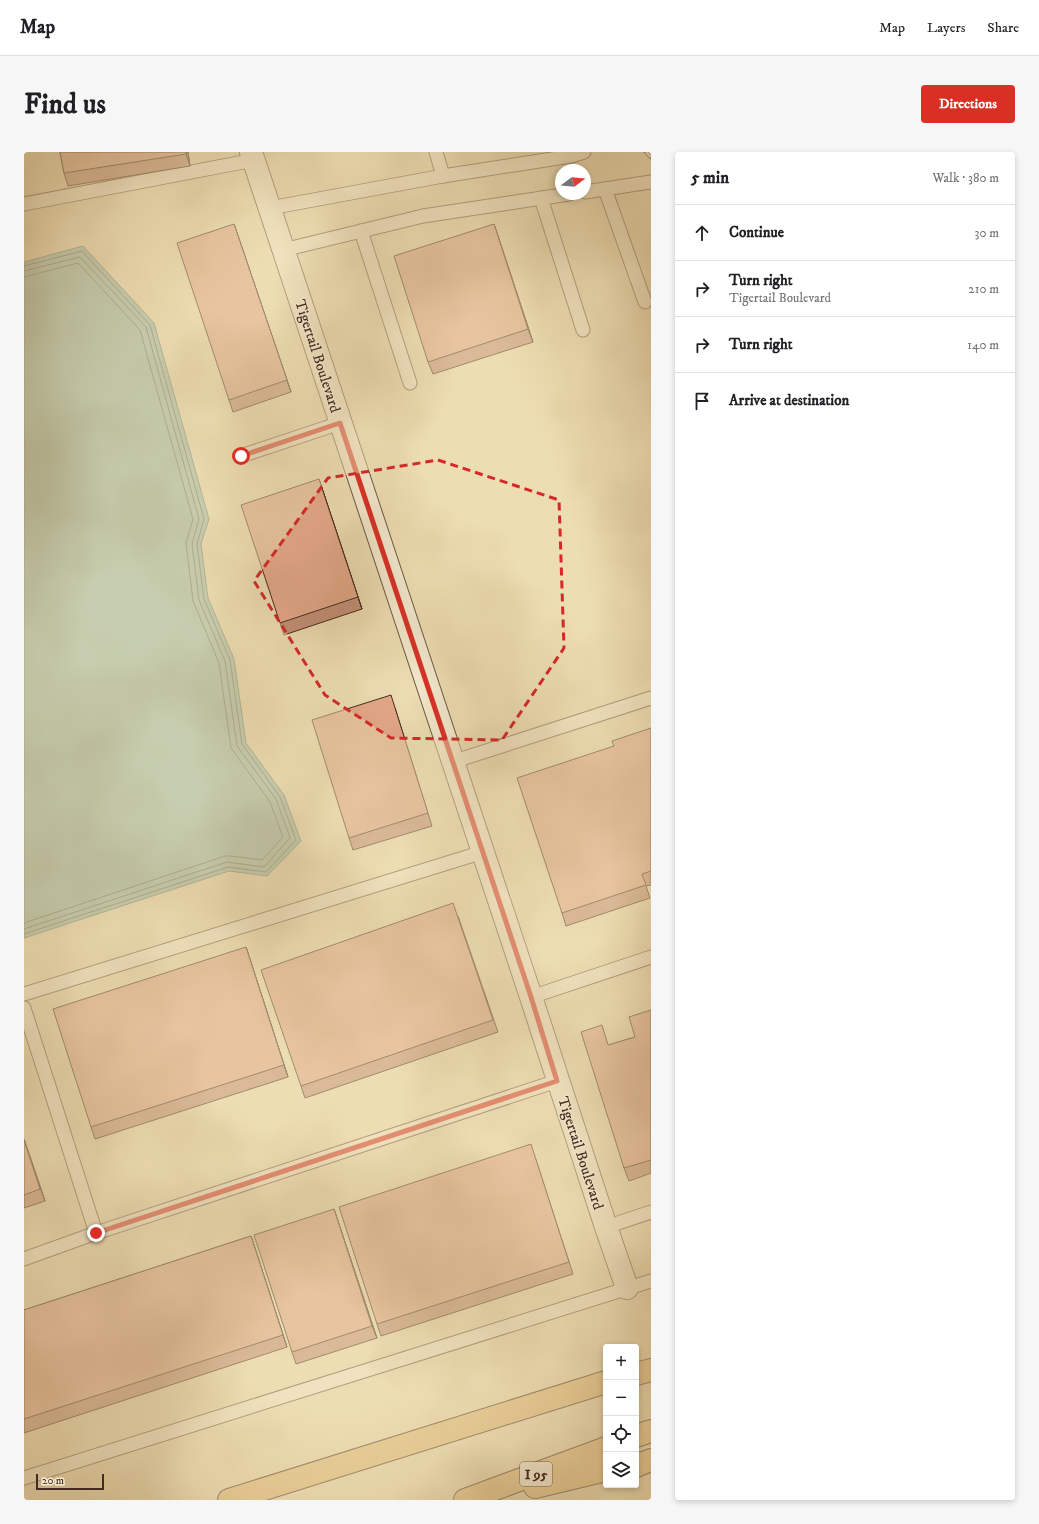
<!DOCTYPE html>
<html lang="en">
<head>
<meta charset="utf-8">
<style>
  :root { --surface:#fff; --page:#f6f6f6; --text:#202124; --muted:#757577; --line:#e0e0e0; --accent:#d93025 }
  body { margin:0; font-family:"IM FELL DW Pica",serif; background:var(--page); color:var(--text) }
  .controls { position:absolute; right:12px; bottom:12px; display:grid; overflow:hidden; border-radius:4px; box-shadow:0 2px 6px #0003 }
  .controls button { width:36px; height:36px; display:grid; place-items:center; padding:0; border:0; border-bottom:1px solid var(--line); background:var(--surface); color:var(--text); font:20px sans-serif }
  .compass { position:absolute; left:531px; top:12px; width:36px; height:36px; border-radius:50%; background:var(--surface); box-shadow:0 2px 6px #0003; rotate:74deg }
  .scale { position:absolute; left:12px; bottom:10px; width:68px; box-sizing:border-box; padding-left:4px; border:2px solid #442a20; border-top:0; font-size:11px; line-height:14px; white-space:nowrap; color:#442a20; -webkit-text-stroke:3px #f3e9cd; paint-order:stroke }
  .stop { position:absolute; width:12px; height:12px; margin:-9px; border:3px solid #d93025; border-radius:50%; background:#fff }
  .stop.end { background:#d93025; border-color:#fff; box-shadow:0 1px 4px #0008 }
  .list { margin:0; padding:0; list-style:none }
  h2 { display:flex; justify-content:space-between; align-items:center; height:52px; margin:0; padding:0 16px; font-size:17px }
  h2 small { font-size:13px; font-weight:400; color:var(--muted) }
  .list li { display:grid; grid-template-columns:26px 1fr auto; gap:12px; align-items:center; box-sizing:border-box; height:56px; padding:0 16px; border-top:1px solid var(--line) }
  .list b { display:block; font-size:15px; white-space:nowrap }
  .list p { margin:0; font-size:13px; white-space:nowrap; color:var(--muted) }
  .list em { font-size:13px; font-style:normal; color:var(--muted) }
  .icon { flex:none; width:22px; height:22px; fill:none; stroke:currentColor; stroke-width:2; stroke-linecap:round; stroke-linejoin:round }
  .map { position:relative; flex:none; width:627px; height:1348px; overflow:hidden; border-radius:4px }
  header { display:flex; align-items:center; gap:24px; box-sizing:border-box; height:56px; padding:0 20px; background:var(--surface); border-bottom:1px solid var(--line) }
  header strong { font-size:19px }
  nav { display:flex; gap:22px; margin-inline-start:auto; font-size:14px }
  .intro { display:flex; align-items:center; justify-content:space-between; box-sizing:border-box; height:96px; padding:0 24px }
  h1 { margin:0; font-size:28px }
  .button { padding:10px 18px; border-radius:4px; background:var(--accent); color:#fff; font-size:14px; font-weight:700 }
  main { display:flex; gap:24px; padding:0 24px }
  aside { flex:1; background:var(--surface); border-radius:4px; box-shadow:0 2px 6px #0003 }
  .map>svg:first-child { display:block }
</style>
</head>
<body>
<header>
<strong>Map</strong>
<nav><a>Map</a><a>Layers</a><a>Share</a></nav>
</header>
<div class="intro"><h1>Find us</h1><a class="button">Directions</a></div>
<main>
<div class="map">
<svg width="627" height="1348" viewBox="0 0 627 1348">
  <rect width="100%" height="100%" fill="#edddb2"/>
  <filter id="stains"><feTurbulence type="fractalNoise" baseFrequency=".005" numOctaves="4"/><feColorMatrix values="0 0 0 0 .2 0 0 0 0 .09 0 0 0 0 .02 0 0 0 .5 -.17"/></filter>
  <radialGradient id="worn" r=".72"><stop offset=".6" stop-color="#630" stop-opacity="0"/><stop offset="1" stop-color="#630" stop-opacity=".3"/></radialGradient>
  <path fill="#99bcaa" stroke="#778273" d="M59 94 130 171 185 367 177 392 184 446 210 507 222 591 260 643 277 689 243 724 205 719 0 786V110Z"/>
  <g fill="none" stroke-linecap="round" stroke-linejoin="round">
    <g stroke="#6e7365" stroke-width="1">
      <path d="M0 114 58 99 126 173 180 367 173 392 180 447 206 508 218 592 256 645 272 688 242 720 204 715 0 782"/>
      <path d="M0 119 56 105 122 175 175 367 168 392 175 448 201 509 213 594 252 647 266 686 240 715 203 710 0 777"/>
      <path d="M0 125 54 111 116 178 169 367 162 391 169 449 195 511 207 596 246 650 259 685 238 708 207 704H201L0 771"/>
    </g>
    <defs>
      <g id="service">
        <path d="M412 0 419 24"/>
        <path d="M581 37 621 150"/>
        <path d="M561 40 627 30"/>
        <path d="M517 46 559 178"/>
        <path d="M0 52 230 8"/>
        <path d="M246 56 419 24 547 4 560 0"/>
        <path d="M337 79 386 231"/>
        <path d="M259 98 399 64 545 42"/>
        <path d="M217 304 316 271"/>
        <path d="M428 610 627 546"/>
        <path d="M0 842 459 700"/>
        <path d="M507 845 627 805"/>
        <path d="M0 856 72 1081"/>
        <path d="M582 1075 627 1060"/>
        <path d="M0 1107 72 1081 533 929"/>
        <path d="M0 1326 627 1129"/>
      </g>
      <path id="minor" d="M227 0 507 845 582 1075 603 1136"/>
      <g id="motorway">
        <path d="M612 1222 627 1218"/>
        <path d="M612 1284 627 1279"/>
        <path d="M612 1314 627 1308"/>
        <path d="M511 1335 582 1318"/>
        <path d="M205 1348 582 1230"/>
        <path d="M441 1348 582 1296"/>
      </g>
    </defs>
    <use href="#service" stroke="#6e5744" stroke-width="15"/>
    <use href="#minor" stroke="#6e5744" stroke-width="24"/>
    <use href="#motorway" stroke="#442a20" stroke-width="24"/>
    <use href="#service" stroke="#f3e9cd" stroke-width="13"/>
    <use href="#minor" stroke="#f3e9cd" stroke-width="22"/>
    <use href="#motorway" stroke="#e6be79" stroke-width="22"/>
    <defs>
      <path id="rail" d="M622 0 627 5"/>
    </defs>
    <use href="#rail" stroke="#442a20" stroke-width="4.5"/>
    <use href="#rail" stroke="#f3e9cd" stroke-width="3" stroke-dasharray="9" stroke-linecap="butt"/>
  </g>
  <g fill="#c39076" stroke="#442a20">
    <path d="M36 0H164L166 14 44 34 40 21Z"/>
    <path d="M210 72 267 240 209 260 205 248Z"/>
    <path d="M470 72 509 190 409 222 404 210Z"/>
    <path d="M295 327 338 457 260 483 256 471Z"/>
    <path d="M371 556 408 674 329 698 325 686Z"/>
    <path d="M627 576V733L622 734 626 746 542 774 538 761 590 594Z"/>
    <path d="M434 764 474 880 281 946 277 934Z"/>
    <path d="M222 795 264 925 71 987 67 975Z"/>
    <path d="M627 858V1021L605 1029 600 1016 585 893 611 885Z"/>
    <path d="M0 987 21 1049 0 1056Z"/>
    <path d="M511 1005 549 1122 357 1184 353 1172Z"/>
    <path d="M310 1057 353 1186 272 1212 268 1200Z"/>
    <path d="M227 1084 263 1195 0 1281V1158Z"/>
  </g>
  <g fill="#9f7660" stroke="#442a20">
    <path d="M162 0H164L166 14 162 2Z"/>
    <path d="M210 72 214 84 267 240 263 228Z"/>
    <path d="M470 72 474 84 509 190 504 177Z"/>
    <path d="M295 327 299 340 338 457 334 445Z"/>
    <path d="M222 795 226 807 264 925 260 913Z"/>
    <path d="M0 987 21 1049 0 988Z"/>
    <path d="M310 1057 353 1186 348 1174Z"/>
    <path d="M227 1084 231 1096 263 1195 259 1183Z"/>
  </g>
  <g fill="#e3a889" stroke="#442a20">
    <path d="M36 0H162V2L40 21Z"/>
    <path d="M210 72 263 228 205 248 153 91Z"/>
    <path d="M470 72 504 177 404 210 370 104Z"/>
    <path d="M295 327 334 445 256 471 217 353Z"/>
    <path d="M367 543 404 661 325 686 288 568Z"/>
    <path d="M627 576V719L618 722 622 733 538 761 493 626 590 594 588 589Z"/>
    <path d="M429 751 469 868 277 934 237 818Z"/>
    <path d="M222 795 260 913 67 975 29 857Z"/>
    <path d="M627 858V1008L600 1016 557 880 578 873 584 893 611 885 605 865Z"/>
    <path d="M0 988 16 1037 0 1043Z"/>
    <path d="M507 992 545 1110 353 1172 315 1055Z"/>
    <path d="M310 1057 348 1174 268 1200 230 1083Z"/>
    <path d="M227 1084 259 1183 0 1267V1158Z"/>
  </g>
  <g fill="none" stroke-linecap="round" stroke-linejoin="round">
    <path stroke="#d93025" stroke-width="5" d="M72 1081 533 929 507 845 316 271 217 304"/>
  </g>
  <path d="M0 0H627V1348H0ZM414 308 535 348 540 496 478 588 367 586 301 543 230 429 304 326Z" fill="#edddb2" fill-opacity=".55" fill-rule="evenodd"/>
  <path fill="none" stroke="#d62828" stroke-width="3" stroke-dasharray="8 5" stroke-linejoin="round" d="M414 308 535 348 540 496 478 588 367 586 301 543 230 429 304 326Z"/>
  <g text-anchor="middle" stroke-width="3" stroke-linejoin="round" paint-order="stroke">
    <rect fill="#f3e9cd" stroke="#786354" stroke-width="1" x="496" y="1310" width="32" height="24" rx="3"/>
    <g font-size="14" font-weight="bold" fill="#442a20">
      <text x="512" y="1327">I 95</text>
    </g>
    <g font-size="15" fill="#442a20" stroke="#f3e9cd">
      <text transform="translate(294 204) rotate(72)" y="5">Tigertail Boulevard</text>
      <text transform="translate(557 1001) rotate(72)" y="5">Tigertail Boulevard</text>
    </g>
  </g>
  <rect width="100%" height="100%" filter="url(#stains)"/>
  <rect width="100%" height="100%" fill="url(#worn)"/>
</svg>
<div class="controls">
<button>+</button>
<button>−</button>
<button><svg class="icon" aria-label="locate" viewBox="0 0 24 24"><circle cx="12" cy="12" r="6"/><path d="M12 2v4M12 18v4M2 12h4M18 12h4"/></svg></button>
<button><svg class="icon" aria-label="layers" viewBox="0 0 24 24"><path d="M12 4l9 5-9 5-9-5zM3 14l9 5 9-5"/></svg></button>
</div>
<svg class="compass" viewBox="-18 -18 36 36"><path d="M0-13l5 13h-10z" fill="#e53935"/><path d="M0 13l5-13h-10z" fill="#757577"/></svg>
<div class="scale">20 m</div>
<div class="stop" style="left:217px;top:304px"></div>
<div class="stop end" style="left:72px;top:1081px"></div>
</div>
<aside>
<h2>5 min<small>Walk · 380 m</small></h2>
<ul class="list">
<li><svg class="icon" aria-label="ahead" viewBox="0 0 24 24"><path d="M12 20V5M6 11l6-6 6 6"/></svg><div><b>Continue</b></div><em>30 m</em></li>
<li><svg class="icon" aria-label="right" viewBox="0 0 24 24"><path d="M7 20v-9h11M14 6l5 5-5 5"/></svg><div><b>Turn right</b><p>Tigertail Boulevard</p></div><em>210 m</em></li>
<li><svg class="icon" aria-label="right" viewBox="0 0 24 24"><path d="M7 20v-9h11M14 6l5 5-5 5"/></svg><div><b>Turn right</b></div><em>140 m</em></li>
<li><svg class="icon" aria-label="arrive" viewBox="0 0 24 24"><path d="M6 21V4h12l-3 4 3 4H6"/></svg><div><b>Arrive at destination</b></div></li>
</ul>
</aside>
</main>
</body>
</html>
